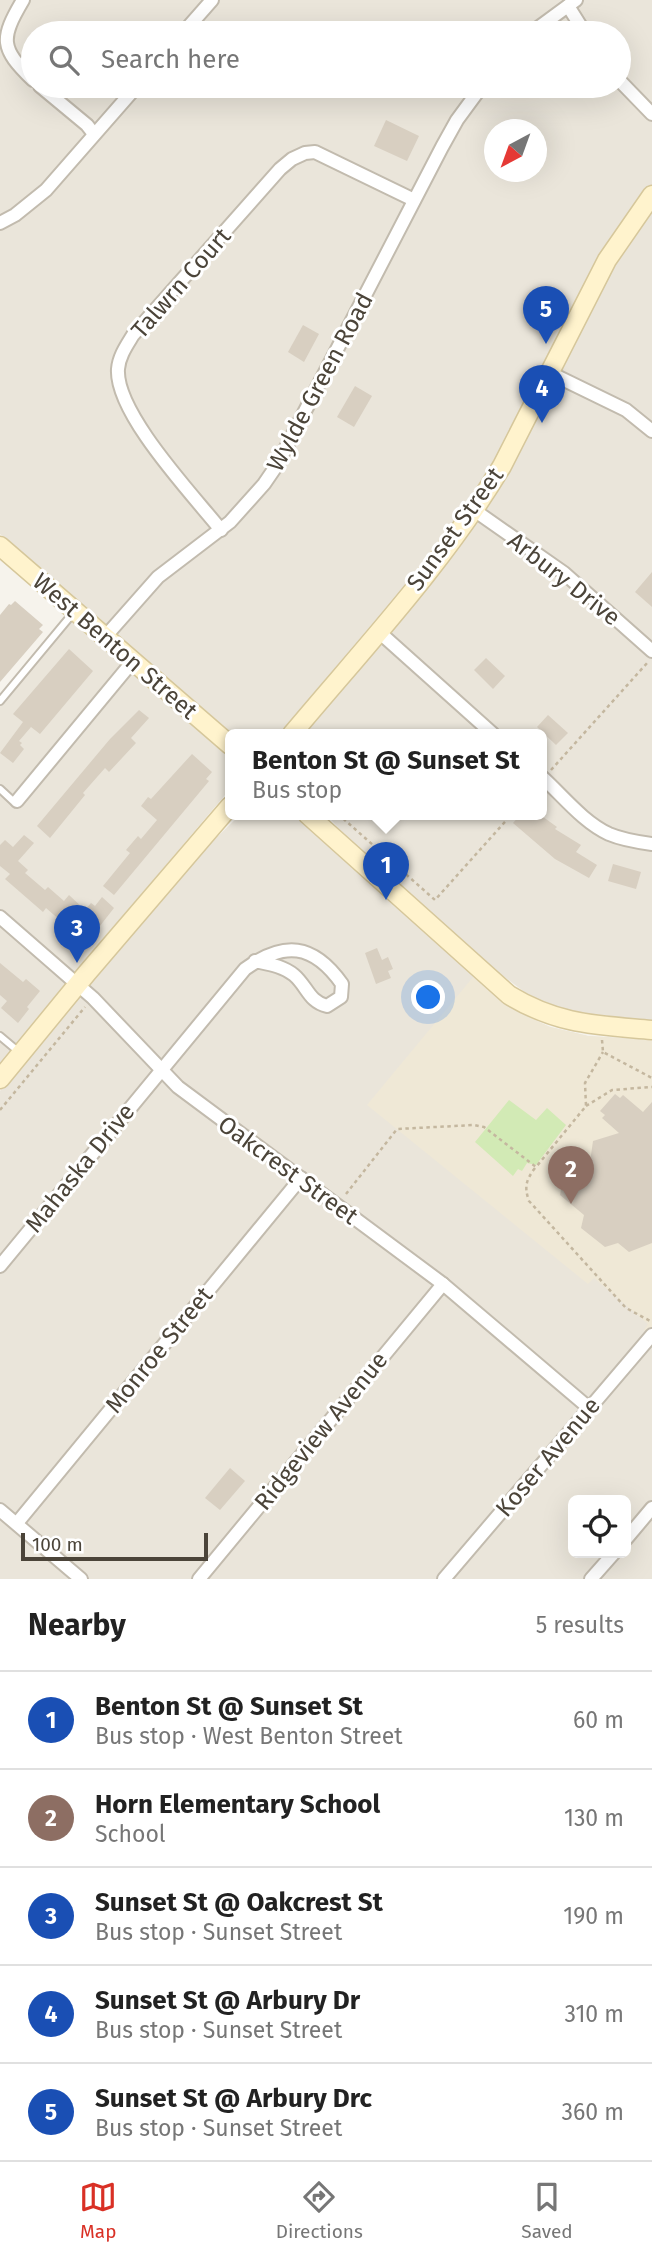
<!DOCTYPE html>
<html lang="en">
<head>
<meta charset="utf-8">
<style>
  :root { --surface:#fff; --page:#f6f6f6; --text:#222; --muted:#767676; --line:#e0e0e0; --accent:#d93025 }
  body { margin:0; font-family:"Fira Sans",sans-serif; background:var(--page); color:var(--text) }
  .controls { position:absolute; right:21px; bottom:21px; display:grid; overflow:hidden; border-radius:10px; box-shadow:0 7px 28px #0002 }
  .controls button { width:63px; height:63px; display:grid; place-items:center; padding:0; border:0; border-bottom:2px solid var(--line); background:var(--surface); color:var(--text); font:35px sans-serif }
  .compass { position:absolute; left:484px; top:119px; width:63px; height:63px; border-radius:50%; background:var(--surface); box-shadow:0 7px 28px #0002; rotate:221deg }
  .scale { position:absolute; left:21px; bottom:18px; width:187px; box-sizing:border-box; padding-left:7px; border:4px solid #4b4439; border-top:0; font-size:19px; line-height:24px; white-space:nowrap; color:#4b4439; -webkit-text-stroke:5px #fff; paint-order:stroke }
  .you { position:absolute; left:429px; top:998px; width:24px; height:24px; margin:-18px; border:5px solid #fff; border-radius:50%; background:#1a73e8; box-shadow:0 0 0 10px #1a73e833 }
  .badge { display:grid; place-items:center; width:46px; height:46px; border-radius:50%; background:var(--accent); color:#fff; font-size:23px; font-weight:700 }
  .pin { position:absolute; translate:-50% -58px; filter:drop-shadow(0 2px 4px #0008) }
  .pin::after { content:''; position:absolute; top:37px; width:24px; height:21px; background:inherit; clip-path:polygon(0 0,100% 0,50% 100%) }
  .popup { position:absolute; left:225px; top:729px; width:322px; height:91px; box-sizing:border-box; display:grid; place-content:center; border-radius:10px; background:var(--surface); filter:drop-shadow(0 2px 5px #0005); font-size:23px; white-space:nowrap; color:var(--muted) }
  .popup b { font-size:26px; color:var(--text) }
  .popup::after { content:''; position:absolute; left:50%; top:100%; margin-left:-14px; border:14px solid transparent; border-top-color:var(--surface) }
  .list { margin:0; padding:0; list-style:none }
  h2 { display:flex; justify-content:space-between; align-items:center; height:91px; margin:0; padding:0 28px; font-size:30px }
  h2 small { font-size:23px; font-weight:400; color:var(--muted) }
  .list li { display:grid; grid-template-columns:46px 1fr auto; gap:21px; align-items:center; box-sizing:border-box; height:98px; padding:0 28px; border-top:2px solid var(--line) }
  .list b { display:block; font-size:26px; white-space:nowrap }
  .list p { margin:0; font-size:23px; white-space:nowrap; color:var(--muted) }
  .list em { font-size:23px; font-style:normal; color:var(--muted) }
  .icon { flex:none; width:38px; height:38px; fill:none; stroke:currentColor; stroke-width:2; stroke-linecap:round; stroke-linejoin:round }
  .map { position:relative; flex:none; width:652px; height:1579px; overflow:hidden }
  .search { position:absolute; background:var(--surface); box-shadow:0 7px 28px #0002; left:21px; right:21px; top:21px; height:77px; display:flex; align-items:center; gap:18px; box-sizing:border-box; padding:0 24px; border-radius:38px; color:var(--muted); font-size:26px }
  .sheet { height:581px; background:var(--surface) }
  nav { display:flex; justify-content:space-around; align-items:center; box-sizing:border-box; height:98px; border-top:2px solid var(--line); background:var(--surface); font-size:19px; color:var(--muted) }
  nav a { display:grid; justify-items:center; gap:4px }
  nav .on { color:var(--accent) }
  .map>svg:first-child { display:block }
</style>
</head>
<body>
<div class="map">
<svg width="652" height="1579" viewBox="0 0 652 1579">
  <rect width="100%" height="100%" fill="#f6f3ec"/>
  <g fill="#eae5da" fill-rule="evenodd">
    <path d="M0 0H652V1021L578 1014 556 1008 530 996 494 969 359 851 326 814H542V734H233L0 534ZM33 33H619V86H33ZM494 130H536V172H494Z"/>
    <path d="M69 618 223 750 230 761V789L127 911 0 1067V701Z"/>
    <path d="M241 814H292L499 998 533 1020 550 1027 588 1036 652 1040V1579H0V1091L181 872ZM573 1500H626V1553H573Z"/>
  </g>
  <path fill="#efe8d6" d="M474 976 516 1011 550 1027 588 1036 652 1040V1337L644 1330 648 1324 594 1278 588 1284 367 1105Z"/>
  <path fill="#d2eab5" d="M509 1100 536 1120 547 1108 566 1125 536 1165 527 1163 522 1171 518 1169 513 1176 475 1142Z"/>
  <g fill="#d8cfc1">
    <path d="M386 120 419 136 407 161 374 146Z"/>
    <path d="M303 325 319 334 304 362 288 352Z"/>
    <path d="M355 386 372 396 354 427 337 417Z"/>
    <path d="M652 572V607L635 592Z"/>
    <path d="M15 601 43 625 39 629 43 632 0 682V615L9 604 11 605Z"/>
    <path d="M69 649 93 671 40 734 31 727 19 741 22 743 20 745 24 749 13 763 0 753 23 722 13 714Z"/>
    <path d="M486 658 505 676 493 689 474 670Z"/>
    <path d="M139 710 149 718 131 738 136 743 109 772 105 768 83 793 85 795 50 838 37 826 110 739Z"/>
    <path d="M548 715 568 733 556 745 537 727Z"/>
    <path d="M192 754 212 772 206 779 209 781 114 895 103 886 130 853 126 850 138 836 141 839 157 820 141 806 148 797 151 799Z"/>
    <path d="M521 814H539L557 827 555 829 581 845 576 852 597 865 589 878 555 859 513 823Z"/>
    <path d="M24 835 34 843 18 861 28 870 25 873 45 890 48 887 64 901 69 895 85 910 91 903 95 906 102 897 114 908 96 931 93 928 79 944 66 933 69 928 46 908 43 912 5 879 10 874 0 866V845L5 840 13 847Z"/>
    <path d="M613 864 641 872 636 889 608 881Z"/>
    <path d="M377 948 382 960 388 957 393 969 388 971 391 978 376 984 365 953Z"/>
    <path d="M0 963 23 982 26 979 40 991 27 1007 29 1009 18 1023 1 1008 7 1001 0 995Z"/>
    <path d="M615 1094 620 1098 623 1095 643 1112 652 1102V1243L629 1252 618 1243 605 1247 581 1228 584 1215 560 1195 563 1178 584 1171 576 1165 584 1156 590 1162 593 1141 619 1133 602 1118 605 1115 600 1111Z"/>
    <path d="M230 1468 245 1481 220 1510 205 1498Z"/>
  </g>
  <g fill="none" stroke-linecap="round" stroke-linejoin="round">
    <defs>
      <g id="lane">
        <path d="M0 701 74 612"/>
        <path d="M0 789 13 801H17"/>
        <path d="M0 1036 19 1052"/>
      </g>
      <g id="street">
        <path d="M23 0C0 39 0 48 33 80"/>
        <path d="M568 6 585 33"/>
        <path d="M183 33 212 0"/>
        <path d="M531 33 576 0"/>
        <path d="M619 80 652 114"/>
        <path d="M40 86 87 125 94 134"/>
        <path d="M0 223 15 215 46 190 137 86"/>
        <path d="M548 372 626 410 652 431"/>
        <path d="M474 510 564 573 652 651"/>
        <path d="M221 530C193 495 115 413 118 369 119 356 127 345 133 335L280 169 292 159 305 153 315 152 414 200"/>
        <path d="M378 631 493 734"/>
        <path d="M105 637 158 577 230 522 264 484 277 465 442 147 457 120 482 86"/>
        <path d="M542 777C563 796 583 822 609 834 623 840 637 842 652 844"/>
        <path d="M17 801 133 661"/>
        <path d="M0 917 93 998 178 1087 443 1284 589 1408"/>
        <path d="M0 1266 245 969C284 941 313 943 342 984L341 997 327 1006C309 1002 307 986 294 975 283 966 269 964 255 961"/>
        <path d="M0 1510 81 1579"/>
        <path d="M17 1523 301 1178"/>
        <path d="M626 1539 652 1508"/>
        <path d="M199 1579 443 1284"/>
        <path d="M444 1579 652 1335"/>
        <path d="M591 1579 614 1553"/>
      </g>
      <g id="secondary">
        <path d="M0 546 230 745"/>
        <path d="M292 734C364 648 444 563 502 466L607 260 652 195"/>
        <path d="M307 814 509 995C558 1025 597 1025 652 1030"/>
        <path d="M0 1079 87 973 230 806"/>
      </g>
    </defs>
    <use href="#lane" stroke="#c2bbae" stroke-width="10"/>
    <use href="#street" stroke="#c2bbae" stroke-width="16"/>
    <use href="#secondary" stroke="#d6c79b" stroke-width="21"/>
    <g stroke="#c4b79f" stroke-width="2.5" stroke-dasharray="3.5 3.5" stroke-linecap="butt">
      <path d="M551 770 648 662"/>
      <path d="M338 814 435 900 512 814"/>
      <path d="M602 1040 603 1052 652 1078"/>
      <path d="M586 1106 612 1090 652 1087"/>
      <path d="M0 1110 85 1007"/>
      <path d="M535 1168C526 1180 524 1187 529 1201L626 1308 652 1322"/>
      <path d="M346 1194 397 1129 474 1125 484 1127 536 1167 586 1106 585 1083 603 1052"/>
    </g>
    <use href="#lane" stroke="#fff" stroke-width="6"/>
    <use href="#street" stroke="#fff" stroke-width="12"/>
    <use href="#secondary" stroke="#fff3cd" stroke-width="18"/>
  </g>
  <g text-anchor="middle" stroke-width="6" stroke-linejoin="round" paint-order="stroke">
    <g font-size="24" fill="#4b4439" stroke="#fff">
      <text transform="translate(181 283) rotate(-49)" y="8">Talwrn Court</text>
      <text transform="translate(320 382) rotate(-62)" y="8">Wylde Green Road</text>
      <text transform="translate(455 529) rotate(-54)" y="8">Sunset Street</text>
      <text transform="translate(564 579) rotate(38)" y="8">Arbury Drive</text>
      <text transform="translate(115 646) rotate(41)" y="8">West Benton Street</text>
      <text transform="translate(80 1168) rotate(-51)" y="8">Mahaska Drive</text>
      <text transform="translate(288 1170) rotate(36)" y="8">Oakcrest Street</text>
      <text transform="translate(159 1350) rotate(-51)" y="8">Monroe Street</text>
      <text transform="translate(321 1431) rotate(-51)" y="8">Ridgeview Avenue</text>
      <text transform="translate(548 1457) rotate(-50)" y="8">Koser Avenue</text>
    </g>
  </g>
</svg>
<div class="controls">
<button><svg class="icon" aria-label="locate" viewBox="0 0 24 24"><circle cx="12" cy="12" r="6"/><path d="M12 2v4M12 18v4M2 12h4M18 12h4"/></svg></button>
</div>
<svg class="compass" viewBox="-18 -18 36 36"><path d="M0-13l5 13h-10z" fill="#e53935"/><path d="M0 13l5-13h-10z" fill="#767676"/></svg>
<div class="scale">100 m</div>
<div class="you"></div>
<div class="pin badge" style="left:386px;top:900px;background:#1a4fb4">1</div>
<div class="popup"><b>Benton St @ Sunset St</b>Bus stop</div>
<div class="pin badge" style="left:571px;top:1204px;background:#8d6e63">2</div>
<div class="pin badge" style="left:77px;top:963px;background:#1a4fb4">3</div>
<div class="pin badge" style="left:542px;top:423px;background:#1a4fb4">4</div>
<div class="pin badge" style="left:546px;top:344px;background:#1a4fb4">5</div>
<div class="search"><svg class="icon" aria-label="search" viewBox="0 0 24 24"><circle cx="10" cy="10" r="6"/><path d="M15 15l6 6"/></svg>Search here</div>
</div>
<section class="sheet">
<h2>Nearby<small>5 results</small></h2>
<ul class="list">
<li><span class="badge" style="background:#1a4fb4">1</span><div><b>Benton St @ Sunset St</b><p>Bus stop · West Benton Street</p></div><em>60 m</em></li>
<li><span class="badge" style="background:#8d6e63">2</span><div><b>Horn Elementary School</b><p>School</p></div><em>130 m</em></li>
<li><span class="badge" style="background:#1a4fb4">3</span><div><b>Sunset St @ Oakcrest St</b><p>Bus stop · Sunset Street</p></div><em>190 m</em></li>
<li><span class="badge" style="background:#1a4fb4">4</span><div><b>Sunset St @ Arbury Dr</b><p>Bus stop · Sunset Street</p></div><em>310 m</em></li>
<li><span class="badge" style="background:#1a4fb4">5</span><div><b>Sunset St @ Arbury Drc</b><p>Bus stop · Sunset Street</p></div><em>360 m</em></li>
</ul>
</section>
<nav>
<a class="on"><svg class="icon" aria-label="map" viewBox="0 0 24 24"><path d="M3 6l6-2 6 2 6-2v14l-6 2-6-2-6 2zM9 4v14M15 6v14"/></svg>Map</a>
<a><svg class="icon" aria-label="directions" viewBox="0 0 24 24"><path d="M12 3l9 9-9 9-9-9zM9 14v-3h6M13 9l2 2-2 2"/></svg>Directions</a>
<a><svg class="icon" aria-label="saved" viewBox="0 0 24 24"><path d="M7 4h10v16l-5-4-5 4z"/></svg>Saved</a>
</nav>
</body>
</html>
